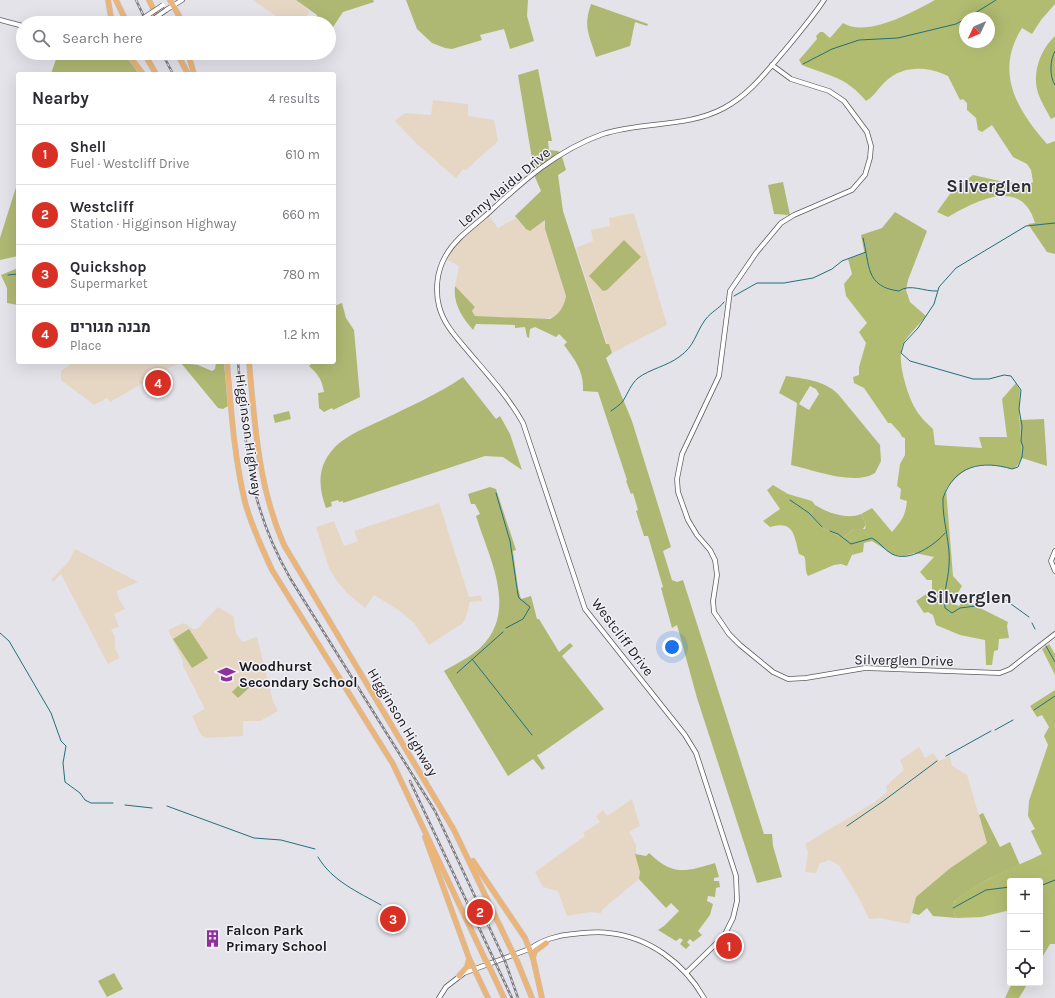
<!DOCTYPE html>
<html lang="en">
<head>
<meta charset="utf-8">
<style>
  :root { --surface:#fff; --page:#f7f7f7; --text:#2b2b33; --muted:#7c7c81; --line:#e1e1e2; --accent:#d93025 }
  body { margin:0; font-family:Karla,Heebo,sans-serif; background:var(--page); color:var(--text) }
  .controls { position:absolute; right:12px; bottom:12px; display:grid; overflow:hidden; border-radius:4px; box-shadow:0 4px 16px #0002 }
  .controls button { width:36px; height:36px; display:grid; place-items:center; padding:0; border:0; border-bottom:1px solid var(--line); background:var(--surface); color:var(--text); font:20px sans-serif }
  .compass { position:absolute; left:959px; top:12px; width:36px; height:36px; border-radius:50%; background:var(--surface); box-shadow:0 4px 16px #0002; rotate:226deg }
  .you { position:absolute; left:672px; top:647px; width:14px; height:14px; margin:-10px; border:3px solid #fff; border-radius:50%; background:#1a73e8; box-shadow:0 0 0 6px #1a73e833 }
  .badge { display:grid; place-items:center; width:26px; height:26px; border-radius:50%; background:var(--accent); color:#fff; font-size:13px; font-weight:700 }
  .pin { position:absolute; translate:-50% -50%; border:2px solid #fff; box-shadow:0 1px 4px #0006 }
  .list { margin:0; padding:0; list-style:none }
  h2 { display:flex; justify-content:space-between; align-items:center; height:52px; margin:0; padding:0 16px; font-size:17px }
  h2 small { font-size:13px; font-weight:400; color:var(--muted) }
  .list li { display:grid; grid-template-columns:26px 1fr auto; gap:12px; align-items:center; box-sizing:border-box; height:60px; padding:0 16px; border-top:1px solid var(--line) }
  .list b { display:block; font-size:15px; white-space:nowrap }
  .list p { margin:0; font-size:13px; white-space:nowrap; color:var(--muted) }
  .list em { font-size:13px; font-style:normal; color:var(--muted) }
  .icon { flex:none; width:22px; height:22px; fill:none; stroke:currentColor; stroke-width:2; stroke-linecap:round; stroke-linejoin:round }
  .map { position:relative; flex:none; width:1055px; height:998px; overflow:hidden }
  .search { position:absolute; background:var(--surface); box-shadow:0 4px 16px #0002; left:16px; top:16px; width:320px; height:44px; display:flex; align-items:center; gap:10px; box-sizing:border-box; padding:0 14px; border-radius:22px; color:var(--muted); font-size:15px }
  .panel { position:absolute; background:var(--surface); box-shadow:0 4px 16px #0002; left:16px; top:72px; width:320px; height:292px; border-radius:4px }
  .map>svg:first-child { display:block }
</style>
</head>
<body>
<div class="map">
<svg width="1055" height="998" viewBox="0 0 1055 998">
  <rect width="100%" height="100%" fill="#e4e3ea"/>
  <g fill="#e6d7c5">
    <path d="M253 0H296L310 11 301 23H286Z"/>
    <path d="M433 100 468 104V116L494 120 498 141 466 170 463 169 456 178 439 164V163L417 144 395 121 405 113 431 115Z"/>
    <path d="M487 213 498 228 516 218 526 229 545 219V229L566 296 562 309 556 316 544 319 475 316 472 310 475 307 455 286 459 266 444 258 450 249Z"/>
    <path d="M634 213 667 325 612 353 609 344H607L576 248 593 241 591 230 610 226 609 218Z"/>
    <path d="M74 362H177L178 363 110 402 107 398 94 405 61 380V371Z"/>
    <path d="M439 503 469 597 481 595 482 601 470 602 466 618 463 623 429 645 414 623 400 611 374 595 365 608 348 594 337 581 329 568 316 527 334 521 344 546 358 541 354 531Z"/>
    <path d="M75 549 138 582 117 591 119 599 125 609 114 614 119 627 111 629 115 637V649L120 658 108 664 61 574 53 582 51 580 68 562Z"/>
    <path d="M218 607 233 616 236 634 243 642 257 637 273 701 278 711 260 721H243V736L206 738 201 735 192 716 205 709 183 666V661L168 630 184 623 193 629 198 628Z"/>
    <path d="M919 747 925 758 933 753 939 761 950 756 952 766 967 775 987 843 949 869 916 897 909 924 879 918 869 919 861 902 839 865 829 860 819 864 816 873 805 872 808 852 805 844 875 802 887 792 886 786 904 770 900 760Z"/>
    <path d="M632 799 640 826 629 832 636 845V854L640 873 639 879 603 909 601 913 590 912 567 916 558 891 543 887 535 872 585 836 583 833 600 822 596 816 603 810 607 816Z"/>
  </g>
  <g fill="#afb873" fill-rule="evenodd">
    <path d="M296 0H373L374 2 343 12 329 33V23H314L317 15Z"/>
    <path d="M406 0H528L527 16 534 41 510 49 504 29 480 35 482 40 452 49 445 48 432 43 417 29Z"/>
    <path d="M591 4 648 24 647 26 635 22 630 46 596 57C589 34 583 27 591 4Z"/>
    <path d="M58 53 98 55 124 53 139 74H51Z"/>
    <path d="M538 69 552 141H548L549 150 558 151 561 153 566 170 558 175 563 211 606 344H609L612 353 606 358 632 421 671 547 663 551 672 580 677 582 683 580 764 834H772L773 846 782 877 757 883 697 698 677 625 672 628 661 588 663 587 648 536H644L636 511 638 510 633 493 631 494 626 481 627 480 598 392 583 391C584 371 575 360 564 345L567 342 559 334 556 337 535 327 530 329 529 338 527 337 525 327 515 328V325L476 324 473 330C462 317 453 304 455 286L475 307 472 311 475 316 550 319C560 314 564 306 566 296L545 229V220L530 231 526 229 515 216 541 191 535 177 518 75Z"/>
    <path d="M18 181V256L0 260V238Z"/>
    <path d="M783 182 790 215 774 214 768 185Z"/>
    <path d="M895 212 927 231 908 280 906 290C894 293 876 287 870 275 867 269 863 244 861 235L882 228Z"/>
    <path d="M1050 221 1055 222V254L1047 252 1028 224Z"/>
    <path d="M624 240 641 257 607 290 603 291 589 276Z"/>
    <path d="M18 268V305L7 303V288L1 275Z"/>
    <path d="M342 303 346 318 354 330 360 397 333 410 332 408 324 412 319 408 318 393 324 392C322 380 318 374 309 366L313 362H334V306Z"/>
    <path d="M216 362H224L228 406 223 409 218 408 181 363 198 365 212 371 215 369Z"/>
    <path d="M786 376C804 379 824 380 838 394L880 445 881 461 875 473C855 486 813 470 791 465L797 403 779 393ZM810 386 816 389 819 394 809 410 799 404Z"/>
    <path d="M463 377 496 419 500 416 510 434 522 470 503 457 485 456 343 503V501L339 502 338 500 331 502 332 506 326 508C319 489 317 470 330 453 342 436 366 428 384 419 411 406 438 394 463 377Z"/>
    <path d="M289 411 291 419 275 423 273 415Z"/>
    <path d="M1044 419 1047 466 1022 458 1020 420Z"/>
    <path d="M490 487 496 489 516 550 513 551 518 588 521 599 531 596 537 619H539L559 652 570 643 573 646 562 656 604 709 540 754 537 755 545 768 542 770 533 759 508 776 444 671C456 664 470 657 480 648 519 611 489 558 476 516L480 514 475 504H471L468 494Z"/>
    <path d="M815 505C828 513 848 520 861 514L866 525 862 530 853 529 843 538 821 527 810 515Z"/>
    <path d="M189 629 208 658 192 668 173 639Z"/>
    <path d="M244 680 250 687 238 698 232 692Z"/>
    <path d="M983 813 1000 847 1010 842 1020 865C997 875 973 885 954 902L953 913 957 918 933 916 927 908 919 915 912 913 916 897 949 869 987 843 979 815Z"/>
    <path d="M649 853C673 876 685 872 715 863L719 877 714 878V881H719L720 887 716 888 715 897 708 896 707 901 713 904 710 915 698 931 702 935 693 942 690 939 687 942 690 945 686 949 680 944 683 940 680 938 676 941 658 930 664 926 679 911 671 903 666 908 639 879 640 872 635 854 646 856Z"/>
    <path d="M114 973 123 989 107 997 98 981Z"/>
  </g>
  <g fill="#b2bc71" fill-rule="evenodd">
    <path d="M935 0H1055V4L1041 20 1032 34 1022 28C994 72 1017 110 1047 144L1055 141V222L1035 223C1022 177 977 200 948 217L937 212 952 191 973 175 1004 182 1030 184 1033 182 1031 170 1027 164 1013 157 992 125 982 132 978 130 976 118 967 110V103L963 99 960 100 948 76C928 66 903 65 886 81 878 88 875 96 866 101 845 76 829 76 802 65L799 60 817 39 816 36 820 32H823L830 38 843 23C867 38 913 12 935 0ZM965 18H989V42H965Z"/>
    <path d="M1055 36V117L1051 119C1047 111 1041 102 1038 93 1032 73 1040 50 1055 36Z"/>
    <path d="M866 252C868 259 867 267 870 274 875 287 893 293 906 290L910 302 926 316C919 325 910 333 904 342 895 356 907 394 915 408 919 416 926 422 933 429L935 445 982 448 979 437H1007L1002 399 1016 383 1020 390 1019 410 1022 458 1017 466 1013 469C981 461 967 463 946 489L953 576 962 586 952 603 959 606 964 600 1008 622 1007 626 1009 638 999 639 998 650 994 651 992 665H986L985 640 960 635 936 625 933 615 928 612 924 613 916 601 932 590V580H927L920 572 934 557 915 553 904 556 894 555 872 541 864 543 863 552 852 555 847 566 841 564 834 565 808 576C804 569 807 563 804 556L799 554C794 535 794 520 770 527L763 521 780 509 767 490 773 485 788 494 812 501 815 505 810 515 821 527 843 538 853 529H865L866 525 861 514 872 508 892 532C903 519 905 516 907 501L900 499 901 489 897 486 900 464 905 455V438L902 437 900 433 891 423H888L864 388 854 383 853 377 859 375V367L866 343 859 332 867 323 846 296 844 284 852 274 848 259Z"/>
    <path d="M1049 644 1055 654V675L1042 649Z"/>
    <path d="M1055 690V944H1050L1040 961V881H1010V910L982 917 957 918 953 913 952 906C961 887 1021 865 1042 854L1031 831 1035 829 1028 816 1029 801 1048 745 1044 736 1049 727 1042 715 1037 717 1030 706Z"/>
    <path d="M1012 983H1028L1019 998H1005Z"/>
  </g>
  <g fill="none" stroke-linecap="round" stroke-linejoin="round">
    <g stroke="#21707c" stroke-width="1">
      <path d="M967 18 996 0"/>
      <path d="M1055 51C1050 60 1049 76 1055 85"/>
      <path d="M803 64 832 49 859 40 898 38 956 24 965 19"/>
      <path d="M863 238C870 265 865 287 899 291 910 283 925 292 937 291"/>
      <path d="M8 275 18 274"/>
      <path d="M734 296 757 283H784L813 278 832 269 842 261 866 252"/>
      <path d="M611 411C615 408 620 405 623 401 628 393 631 384 638 378 650 369 667 366 679 357 695 346 695 334 705 320 712 311 719 309 724 302"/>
      <path d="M496 493 510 541 518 595 519 598 530 607 523 619 506 628"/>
      <path d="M790 500 809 513 822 527"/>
      <path d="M830 531 838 534 851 544 872 538C880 542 884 550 892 554 909 563 935 545 945 533"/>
      <path d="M1029 617 1000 596 993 597 983 605 960 608 952 613 945 608C943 593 948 581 949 566 951 543 942 521 943 498 955 465 982 460 1012 469L1018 467 1022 457 1023 447 1021 441 1022 426 1019 409 1021 390 1011 376 1004 375 989 379H973L910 361 901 353 904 343 918 328 934 304 939 287 956 268 1026 226 1055 223"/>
      <path d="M1032 623 1035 629"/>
      <path d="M0 633 9 641 51 713 61 741 66 746 63 763 65 782 80 793 85 800 91 803H113"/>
      <path d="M1046 646 1055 662"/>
      <path d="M472 659 532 735"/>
      <path d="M457 673 503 632"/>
      <path d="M1034 710 1055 696"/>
      <path d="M995 730 1013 720"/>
      <path d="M946 756 991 731"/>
      <path d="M125 805 152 808"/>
      <path d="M167 806 254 838 281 840 315 849"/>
      <path d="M847 826 882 802 937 761"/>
      <path d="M318 857C332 881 358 892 381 905"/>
      <path d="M1040 886 1055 880"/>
      <path d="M953 908 986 890 1010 887"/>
    </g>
    <defs>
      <g id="secondary">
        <path d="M166 10 182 0"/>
        <path d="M0 20 23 26"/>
        <path d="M772 65 791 79 829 91 844 101 867 132 871 146 870 158 865 175 852 190 794 215 781 223 756 253 730 291 719 376 682 454 677 479 678 492 688 520 697 535 710 550 715 560 717 575 713 601 714 612 729 634 740 645 773 672 788 679 806 678 865 668 1000 673 1010 669 1055 634"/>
        <path d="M1055 551 1051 561 1055 571"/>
        <path d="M530 949C541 940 559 935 573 934 585 933 597 931 609 933 649 937 684 963 704 998"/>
        <path d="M686 973 724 936 733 918 737 901 736 876 696 753 685 735 585 609 523 423C509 398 490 377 472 356 459 340 444 326 439 306 435 290 437 271 445 257 454 240 471 228 485 216 521 183 555 151 603 134 642 121 687 128 724 108 750 94 766 72 785 50 798 34 812 18 824 0"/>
        <path d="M439 998 446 987 464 973 532 948"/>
      </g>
      <g id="highway">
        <path d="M108 0 112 23"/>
        <path d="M116 0 127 23"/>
        <path d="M149 0 160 23"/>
        <path d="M170 0 183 23"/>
        <path d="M127 53 143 74"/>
        <path d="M144 53 156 74"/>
        <path d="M177 53 188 74"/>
        <path d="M188 53 194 74"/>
        <path d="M227 362C231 409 234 456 245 502 251 525 262 548 272 570L393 764 485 959"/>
        <path d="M249 362C255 425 258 486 284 545L454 830 510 947"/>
        <path d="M425 837 469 958 488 998"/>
        <path d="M473 861 525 938 533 958 542 998"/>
        <path d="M533 958 535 951 546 943"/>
        <path d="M517 961 532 998"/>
        <path d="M490 968 504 998"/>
        <path d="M459 976 467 967 469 959"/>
      </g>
    </defs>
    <use href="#secondary" stroke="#5d5c62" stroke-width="5.5"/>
    <use href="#highway" stroke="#c3c3c4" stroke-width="6"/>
    <use href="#secondary" stroke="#fff" stroke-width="4"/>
    <use href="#highway" stroke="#ebb57a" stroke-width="5"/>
    <defs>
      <g id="rail">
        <path d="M136 0 147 23"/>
        <path d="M162 53 173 74"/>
        <path d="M238 362C246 445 247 503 290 578L435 811 505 961 518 998"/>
        <path d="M410 781 512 998"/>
      </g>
    </defs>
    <use href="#rail" stroke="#7e7e82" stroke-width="2.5"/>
    <use href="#rail" stroke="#f1f0f7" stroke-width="1" stroke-dasharray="3" stroke-linecap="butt"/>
    <defs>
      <g id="secondary-bridge">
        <path d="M136 23 163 5"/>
        <path d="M148 23 166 10"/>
      </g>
      <g id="highway-bridge">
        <path d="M510 947 517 961"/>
        <path d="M485 959 490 968"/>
      </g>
    </defs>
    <use href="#secondary-bridge" stroke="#5d5c62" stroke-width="5.5" stroke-linecap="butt"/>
    <use href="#highway-bridge" stroke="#c3c3c4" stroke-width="6" stroke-linecap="butt"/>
    <use href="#secondary-bridge" stroke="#fff" stroke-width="4"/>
    <use href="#highway-bridge" stroke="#ebb57a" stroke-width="5"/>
  </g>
  <defs>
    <symbol id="school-bare" viewBox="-9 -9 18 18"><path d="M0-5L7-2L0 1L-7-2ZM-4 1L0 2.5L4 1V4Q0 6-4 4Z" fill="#8f319a" stroke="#f1f0f7" stroke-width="2.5" paint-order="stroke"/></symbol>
    <symbol id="building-bare" viewBox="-9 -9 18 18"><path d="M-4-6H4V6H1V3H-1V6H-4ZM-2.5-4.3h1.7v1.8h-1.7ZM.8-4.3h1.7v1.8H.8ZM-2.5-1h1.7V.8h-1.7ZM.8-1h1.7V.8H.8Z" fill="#8f319a" stroke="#f1f0f7" stroke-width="2.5" paint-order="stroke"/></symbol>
  </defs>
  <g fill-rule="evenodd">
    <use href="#school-bare" x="214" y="662" width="25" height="25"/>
    <use href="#building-bare" x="200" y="926" width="25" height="25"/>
  </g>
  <g text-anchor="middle" stroke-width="3" stroke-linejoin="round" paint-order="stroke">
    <g font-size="14" fill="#19191b" stroke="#f1f0f7">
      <text transform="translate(504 187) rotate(-40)" y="5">Lenny Naidu Drive</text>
      <text transform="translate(249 435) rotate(82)" y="5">Higginson Highway</text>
      <text transform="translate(623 637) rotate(53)" y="5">Westcliff Drive</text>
      <text transform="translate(904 660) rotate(1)" y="5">Silverglen Drive</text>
      <text transform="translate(403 722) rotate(59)" y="5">Higginson Highway</text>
    </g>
    <g font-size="14" font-weight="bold" fill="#19191b" stroke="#f1f0f7" text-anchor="start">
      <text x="239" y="671">Woodhurst<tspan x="239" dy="16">Secondary School</tspan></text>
      <text x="226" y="935">Falcon Park<tspan x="226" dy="16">Primary School</tspan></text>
    </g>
    <g font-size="18" font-weight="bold" fill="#2c2b31" stroke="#f1f0f7">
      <text x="989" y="192">Silverglen</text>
      <text x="969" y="603">Silverglen</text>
    </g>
  </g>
</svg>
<div class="controls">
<button>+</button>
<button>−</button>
<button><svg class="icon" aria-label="locate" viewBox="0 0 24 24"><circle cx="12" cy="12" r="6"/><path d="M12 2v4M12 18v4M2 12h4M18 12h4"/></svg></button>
</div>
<svg class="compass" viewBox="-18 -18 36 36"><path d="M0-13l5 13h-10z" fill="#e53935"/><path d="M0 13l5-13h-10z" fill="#7c7c81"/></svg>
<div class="you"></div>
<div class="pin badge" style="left:729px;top:946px">1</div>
<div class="pin badge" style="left:480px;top:912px">2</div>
<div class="pin badge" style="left:393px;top:919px">3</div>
<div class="pin badge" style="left:158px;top:383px">4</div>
<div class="search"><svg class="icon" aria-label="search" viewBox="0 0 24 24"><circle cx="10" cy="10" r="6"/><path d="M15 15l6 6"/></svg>Search here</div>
<section class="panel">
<h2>Nearby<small>4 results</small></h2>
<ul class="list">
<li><span class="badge">1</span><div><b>Shell</b><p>Fuel · Westcliff Drive</p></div><em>610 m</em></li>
<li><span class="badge">2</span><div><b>Westcliff</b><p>Station · Higginson Highway</p></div><em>660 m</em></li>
<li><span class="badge">3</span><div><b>Quickshop</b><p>Supermarket</p></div><em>780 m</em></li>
<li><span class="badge">4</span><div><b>מבנה מגורים</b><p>Place</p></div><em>1.2 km</em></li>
</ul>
</section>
</div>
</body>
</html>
